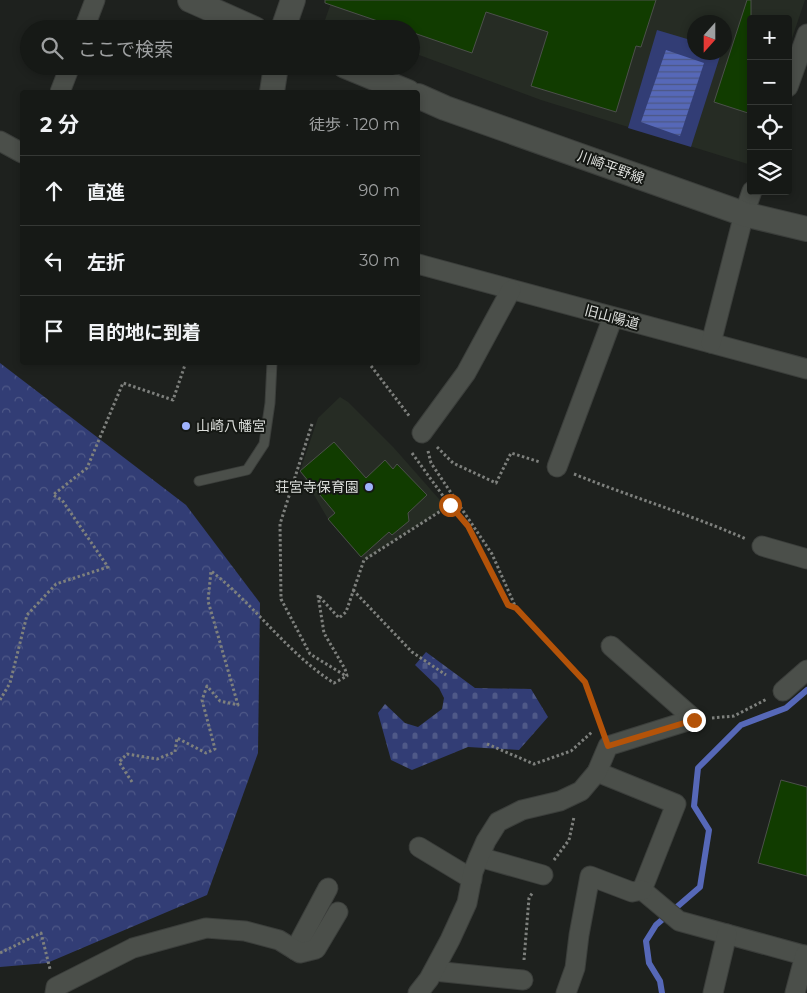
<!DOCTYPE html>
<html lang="ja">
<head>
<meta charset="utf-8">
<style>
  :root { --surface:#161916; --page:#232623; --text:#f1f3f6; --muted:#9ea0a1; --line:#353835 }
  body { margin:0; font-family:Montserrat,"Noto Sans JP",sans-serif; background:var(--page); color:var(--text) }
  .controls { position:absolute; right:15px; top:15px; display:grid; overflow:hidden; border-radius:5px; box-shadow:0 2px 8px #0003 }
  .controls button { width:45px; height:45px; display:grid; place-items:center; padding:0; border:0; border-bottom:1px solid var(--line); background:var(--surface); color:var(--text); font:25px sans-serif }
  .compass { position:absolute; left:687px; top:15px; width:45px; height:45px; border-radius:50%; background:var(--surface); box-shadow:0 2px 8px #0003; rotate:201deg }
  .stop { position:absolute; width:15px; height:15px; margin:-11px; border:4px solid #b45309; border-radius:50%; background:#fff }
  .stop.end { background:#b45309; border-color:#fff; box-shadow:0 1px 5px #0008 }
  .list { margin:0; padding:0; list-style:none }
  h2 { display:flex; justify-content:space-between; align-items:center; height:65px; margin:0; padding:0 20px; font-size:21px }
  h2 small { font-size:16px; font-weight:400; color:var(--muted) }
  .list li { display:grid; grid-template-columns:32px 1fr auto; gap:15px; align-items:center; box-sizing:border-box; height:70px; padding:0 20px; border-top:1px solid var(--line) }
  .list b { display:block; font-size:19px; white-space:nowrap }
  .list em { font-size:16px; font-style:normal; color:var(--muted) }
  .icon { flex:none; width:28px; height:28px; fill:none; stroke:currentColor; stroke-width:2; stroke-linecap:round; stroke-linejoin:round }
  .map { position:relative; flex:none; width:807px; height:993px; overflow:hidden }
  .search { position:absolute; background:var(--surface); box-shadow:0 2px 8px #0003; left:20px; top:20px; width:400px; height:55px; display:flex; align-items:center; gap:12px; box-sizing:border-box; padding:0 18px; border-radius:28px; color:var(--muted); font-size:19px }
  .panel { position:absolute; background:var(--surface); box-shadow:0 2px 8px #0003; left:20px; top:90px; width:400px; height:275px; border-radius:5px }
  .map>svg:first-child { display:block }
</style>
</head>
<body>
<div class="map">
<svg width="807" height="993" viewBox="0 0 807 993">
  <defs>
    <pattern id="forest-crowns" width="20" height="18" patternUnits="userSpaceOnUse" patternTransform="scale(1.25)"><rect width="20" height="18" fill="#323d75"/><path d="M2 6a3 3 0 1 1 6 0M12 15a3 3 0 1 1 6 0" fill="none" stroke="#4f5988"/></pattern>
    <pattern id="cemetery-stones" width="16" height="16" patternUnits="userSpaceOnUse" patternTransform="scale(1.25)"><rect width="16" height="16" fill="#323d75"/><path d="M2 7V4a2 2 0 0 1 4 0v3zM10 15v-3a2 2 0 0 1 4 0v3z" fill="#4f5988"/></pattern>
    <pattern id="water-rules" width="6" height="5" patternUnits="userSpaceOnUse" patternTransform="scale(1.25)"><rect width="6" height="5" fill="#5668b8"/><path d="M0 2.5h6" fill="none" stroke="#4d5783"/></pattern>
  </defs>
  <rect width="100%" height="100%" fill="#1e211e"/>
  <g fill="#262c24" fill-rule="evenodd">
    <path d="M332 0H805L788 50V19H751V165L541 100 411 52V29H348L325 20ZM694 22H724V52H694Z"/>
    <path d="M340 397 348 402 394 448 446 507 364 560 328 519 300 471 318 418Z"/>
  </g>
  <path fill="url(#forest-crowns)" d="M0 363 186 505 260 603 258 753 207 895 47 963 0 967Z"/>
  <path fill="url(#cemetery-stones)" d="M426 652 475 688 531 689 548 717 519 750 468 747 412 770 391 760 378 713 385 704 405 723 418 727 442 709 444 698 439 688 415 665Z"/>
  <path fill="#323d75" d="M657 30 694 41V52L721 53 691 147 628 128Z"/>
  <path fill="url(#water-rules)" d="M666 50 704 63 680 136 641 122Z"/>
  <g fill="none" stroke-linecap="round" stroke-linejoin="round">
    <path stroke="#5668b8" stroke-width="6" d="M662 993 660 981 649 963 646 941 656 925 700 887 709 830 694 806 698 768 741 725 786 708 807 690"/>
  </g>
  <g fill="#113c00" stroke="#4c504b">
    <path d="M325 0H656L641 47 636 46 616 112 531 86 548 32 486 12 472 53 411 32V29H401L325 3Z"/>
    <path d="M747 0H751V114L714 102Z"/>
    <path d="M334 442 366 478 385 460 393 469 397 464 427 495 408 513 409 521 392 535 389 532 361 557 328 519 335 513 300 471Z"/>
    <path d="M781 780 807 787V876L758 863Z"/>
  </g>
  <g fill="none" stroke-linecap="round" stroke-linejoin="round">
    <defs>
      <path id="service" d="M199 481 247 470 264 444 270 403 272 362"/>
      <g id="minor">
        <path d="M84 29 95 0"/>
        <path d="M788 87 807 34"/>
        <path d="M60 92 70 66"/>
        <path d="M0 141 22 153"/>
        <path d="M418 264 807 369"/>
        <path d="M711 343 744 214 752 191"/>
        <path d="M422 433 466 373 511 290"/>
        <path d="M557 467 613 317"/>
        <path d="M762 546 807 559"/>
        <path d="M611 646 694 719"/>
        <path d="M783 691 807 670"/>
        <path d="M597 772 676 804 642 890 679 921 807 956"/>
        <path d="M419 847 472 879"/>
        <path d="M479 857 543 875"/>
        <path d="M295 950 328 888"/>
        <path d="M434 971 523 980"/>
        <path d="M55 993 56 987 133 948 206 928 245 931 279 940 300 953 316 949 338 912"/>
        <path d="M418 993 429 979 450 940 467 903 473 872 479 857 486 841 498 822 522 810 560 801 581 791 597 772 608 746 694 719"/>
        <path d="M566 993 575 968 579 935 590 876 632 892 642 890"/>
        <path d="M713 993 727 934"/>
        <path d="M795 993 805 955"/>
      </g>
      <g id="tertiary">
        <path d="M190 0 255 29"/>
        <path d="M283 29 293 0"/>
        <path d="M345 66 408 92"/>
        <path d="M272 92 276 66"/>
        <path d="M418 96 445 108 744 214 807 229"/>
      </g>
    </defs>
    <use href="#service" stroke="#3b3e3b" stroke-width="11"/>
    <use href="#minor" stroke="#3b3e3b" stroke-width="21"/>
    <use href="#tertiary" stroke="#3b3e3b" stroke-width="26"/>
    <g stroke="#7e807d" stroke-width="3" stroke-dasharray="2.5 2.5" stroke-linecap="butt">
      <path d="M368 362 410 417"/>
      <path d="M312 424 280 524 281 599 310 654 346 676"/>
      <path d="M437 447 453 463 496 483 511 453 540 462"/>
      <path d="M428 451 431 463 492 554 516 608 585 682 602 729"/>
      <path d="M412 453 446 500 468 526 508 605 516 608"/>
      <path d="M574 474C631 497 689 514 746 539"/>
      <path d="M353 590 412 652 446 675"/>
      <path d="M0 700 10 683 27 615 56 584 108 567 62 500 53 495 87 468 123 383 173 400 186 362"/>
      <path d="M712 718 734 716 767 699"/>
      <path d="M487 744 534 764 571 751 592 732"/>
      <path d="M132 782 119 762 127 754 157 759 175 752 177 738 206 753 215 749 202 700 207 686 220 701 238 705 208 601 211 571C255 605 287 653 334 683L347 676 345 669 324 633 318 595 339 618 346 612 364 560 450 505"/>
      <path d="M554 860 569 840 574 817"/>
      <path d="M0 953 41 933 50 969"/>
      <path d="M524 960 529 898 533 892"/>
    </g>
    <use href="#service" stroke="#4b4f4a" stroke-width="9"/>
    <use href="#minor" stroke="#4b4f4a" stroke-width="19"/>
    <use href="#tertiary" stroke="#4b4f4a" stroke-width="24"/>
  </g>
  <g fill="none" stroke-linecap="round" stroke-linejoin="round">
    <path stroke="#b45309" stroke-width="6" d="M450 505 468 526 508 605 516 608 585 682 608 746 694 720"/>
  </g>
  <g fill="#9fb3fd" stroke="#151814" stroke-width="2">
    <circle cx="186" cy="426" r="5"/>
    <circle cx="369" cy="487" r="5"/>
  </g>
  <g text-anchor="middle" stroke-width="4" stroke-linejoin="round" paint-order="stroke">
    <g font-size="14" fill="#dcdedb" stroke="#151814">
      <text transform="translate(611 167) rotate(20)" y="5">川崎平野線</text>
      <text transform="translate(612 317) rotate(15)" y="5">旧山陽道</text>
    </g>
    <g font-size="14" fill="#dcdedb" stroke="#151814" text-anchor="start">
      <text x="196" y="431">山崎八幡宮</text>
      <text x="359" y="492" text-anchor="end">荘宮寺保育園</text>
    </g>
  </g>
</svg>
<div class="controls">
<button>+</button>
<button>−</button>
<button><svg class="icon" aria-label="locate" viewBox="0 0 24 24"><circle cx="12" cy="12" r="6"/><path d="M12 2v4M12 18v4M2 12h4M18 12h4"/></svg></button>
<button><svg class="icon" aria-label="layers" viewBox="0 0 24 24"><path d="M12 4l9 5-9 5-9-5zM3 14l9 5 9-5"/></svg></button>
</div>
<svg class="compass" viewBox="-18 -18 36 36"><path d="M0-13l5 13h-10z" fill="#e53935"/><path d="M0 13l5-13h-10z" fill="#9ea0a1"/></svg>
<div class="stop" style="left:450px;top:505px"></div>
<div class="stop end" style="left:694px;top:720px"></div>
<div class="search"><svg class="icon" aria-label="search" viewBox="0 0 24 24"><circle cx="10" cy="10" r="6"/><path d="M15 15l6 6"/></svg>ここで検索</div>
<section class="panel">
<h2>2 分<small>徒歩 · 120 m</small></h2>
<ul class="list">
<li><svg class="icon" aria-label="ahead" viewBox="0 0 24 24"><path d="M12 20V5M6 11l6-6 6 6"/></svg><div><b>直進</b></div><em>90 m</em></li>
<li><svg class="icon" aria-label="left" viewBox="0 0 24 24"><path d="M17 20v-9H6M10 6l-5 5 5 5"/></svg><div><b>左折</b></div><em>30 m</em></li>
<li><svg class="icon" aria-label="arrive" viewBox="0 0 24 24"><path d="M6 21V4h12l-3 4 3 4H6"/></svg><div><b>目的地に到着</b></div></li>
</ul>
</section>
</div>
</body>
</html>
